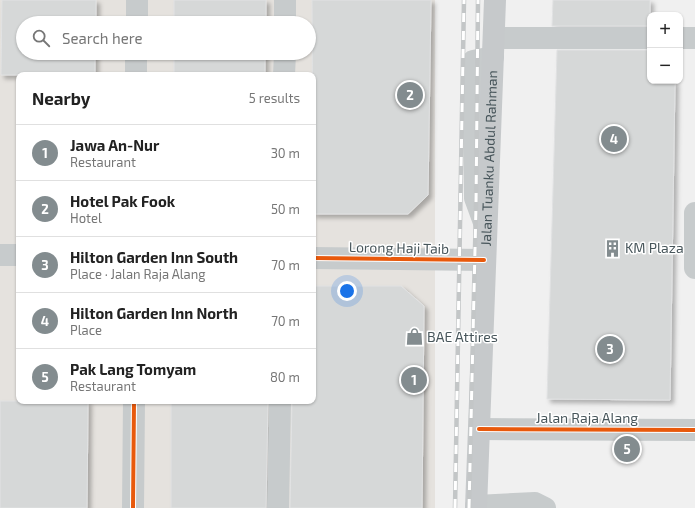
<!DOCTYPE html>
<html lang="en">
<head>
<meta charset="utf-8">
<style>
  :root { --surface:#fff; --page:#f2f2f2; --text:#222; --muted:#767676; --line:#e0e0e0; --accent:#838c8f }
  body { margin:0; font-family:"Exo 2",sans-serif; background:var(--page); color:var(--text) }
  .controls { position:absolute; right:12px; top:12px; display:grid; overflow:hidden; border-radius:8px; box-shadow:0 1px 3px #0004 }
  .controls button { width:36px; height:36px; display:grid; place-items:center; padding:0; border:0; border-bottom:1px solid var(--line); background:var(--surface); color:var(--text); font:20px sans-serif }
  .you { position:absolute; left:347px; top:291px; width:14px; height:14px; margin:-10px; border:3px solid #fff; border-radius:50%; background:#1a73e8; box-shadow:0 0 0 6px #1a73e833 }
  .badge { display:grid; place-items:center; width:26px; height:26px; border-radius:50%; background:var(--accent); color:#fff; font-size:13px; font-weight:700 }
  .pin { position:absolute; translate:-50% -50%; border:2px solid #fff; box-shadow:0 1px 4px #0006 }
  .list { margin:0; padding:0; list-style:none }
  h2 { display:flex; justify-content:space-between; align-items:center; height:52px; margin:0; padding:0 16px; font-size:17px }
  h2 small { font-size:13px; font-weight:400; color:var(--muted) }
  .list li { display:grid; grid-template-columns:26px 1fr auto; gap:12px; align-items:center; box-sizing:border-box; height:56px; padding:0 16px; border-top:1px solid var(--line) }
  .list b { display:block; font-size:15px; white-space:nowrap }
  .list p { margin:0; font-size:13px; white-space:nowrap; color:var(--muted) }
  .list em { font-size:13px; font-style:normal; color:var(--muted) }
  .icon { flex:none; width:22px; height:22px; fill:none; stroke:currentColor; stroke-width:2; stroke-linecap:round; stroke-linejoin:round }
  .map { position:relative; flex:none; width:695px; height:508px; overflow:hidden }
  .search { position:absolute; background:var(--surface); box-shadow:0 1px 3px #0004; left:16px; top:16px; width:300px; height:44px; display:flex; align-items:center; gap:10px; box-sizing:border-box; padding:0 14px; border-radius:22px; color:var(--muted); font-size:15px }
  .panel { position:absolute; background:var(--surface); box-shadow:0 1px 3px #0004; left:16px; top:72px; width:300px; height:332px; border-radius:8px }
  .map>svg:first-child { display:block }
</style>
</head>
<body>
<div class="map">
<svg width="695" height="508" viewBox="0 0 695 508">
  <defs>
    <filter id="shadow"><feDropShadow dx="3.5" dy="3.5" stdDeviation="2" flood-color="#0004"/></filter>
  </defs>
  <rect width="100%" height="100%" fill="#f0f0f0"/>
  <path fill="#e5e2de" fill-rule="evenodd" d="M0 0H435V508H0ZM23 23H309V53H23ZM19 75H313V401H19Z"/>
  <g fill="#d6d8d8" stroke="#e1e2e3" filter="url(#shadow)">
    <path d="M2 0H96V23H23V53H95V75H1Z"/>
    <rect x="174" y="0" width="92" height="23"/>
    <path d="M312 0H431L428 195 408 214H313Z"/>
    <path d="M553 0H650V26H552Z"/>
    <path d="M557 50H650V81H675L670 400 547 399Z"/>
    <rect x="174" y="53" width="91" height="22"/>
    <path d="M313 286H401L424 306 422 508H290L292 401H313Z"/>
    <path d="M0 401H88L87 508H0Z"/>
    <path d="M171 401H268L266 508H171Z"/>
  </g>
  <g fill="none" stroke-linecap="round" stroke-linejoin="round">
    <g stroke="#c7cbcc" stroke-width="22">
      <path d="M137 23V0"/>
      <path d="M285 23V0"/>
      <path d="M494 38H650"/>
      <path d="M680 38H695"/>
      <path d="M136 75V53"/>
      <path d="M284 75 285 53"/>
      <path d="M695 213V268"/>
      <path d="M486 228 475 198 473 61 493 57"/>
      <path d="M0 255H19"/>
      <path d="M313 258 484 260"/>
      <path d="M479 429 695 430"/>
      <path d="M476 506 535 503 545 508"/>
      <path d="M133 508 134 401"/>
      <path d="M278 508 280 401"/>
    </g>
    <path stroke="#c6c9cb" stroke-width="22" id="s1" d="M476 508 495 0"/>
    <defs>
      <g id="rail">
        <path d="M455 508 464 0"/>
        <path d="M469 508 476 206 478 0"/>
      </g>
    </defs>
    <use href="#rail" stroke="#c3c6c7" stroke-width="4.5"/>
    <use href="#rail" stroke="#fff" stroke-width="3" stroke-dasharray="9" stroke-linecap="butt"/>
    <defs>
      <g id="cycleway">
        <path d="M313 258 484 260"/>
        <path d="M479 429 695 430"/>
        <path d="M133 508 134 401"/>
      </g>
    </defs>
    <use href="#cycleway" stroke="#fff" stroke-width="6"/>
    <use href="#cycleway" stroke="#e8590c" stroke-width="4"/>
  </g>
  <defs>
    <symbol id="building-bare" viewBox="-9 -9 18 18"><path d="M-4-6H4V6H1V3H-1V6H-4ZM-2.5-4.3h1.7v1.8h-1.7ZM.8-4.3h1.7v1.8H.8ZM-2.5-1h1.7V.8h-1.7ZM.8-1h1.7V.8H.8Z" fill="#838c8f" stroke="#fff" stroke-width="2.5" paint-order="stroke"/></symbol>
    <symbol id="shop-bare" viewBox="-9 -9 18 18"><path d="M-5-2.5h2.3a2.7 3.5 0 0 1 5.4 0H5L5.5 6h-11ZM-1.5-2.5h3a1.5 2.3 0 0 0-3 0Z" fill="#838c8f" stroke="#fff" stroke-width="2.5" paint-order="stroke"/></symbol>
  </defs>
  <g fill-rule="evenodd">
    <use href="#building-bare" x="600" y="236" width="25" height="25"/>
    <use href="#shop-bare" x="402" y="324" width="25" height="25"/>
  </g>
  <g text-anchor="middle" stroke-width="3" stroke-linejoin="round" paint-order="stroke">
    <g font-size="14" fill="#48565b" stroke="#fff">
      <text dy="5" stroke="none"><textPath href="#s1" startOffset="350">Jalan Tuanku Abdul Rahman</textPath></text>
      <text transform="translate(399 248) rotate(1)" y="5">Lorong Haji Taib</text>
      <text x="587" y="423">Jalan Raja Alang</text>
    </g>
    <g font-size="14" fill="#48565b" stroke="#fff" text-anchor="start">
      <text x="625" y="253">KM Plaza</text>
      <text x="427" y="342">BAE Attires</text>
    </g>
  </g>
</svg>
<div class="controls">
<button>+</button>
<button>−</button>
</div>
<div class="you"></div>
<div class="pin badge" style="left:414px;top:380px">1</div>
<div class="pin badge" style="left:410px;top:95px">2</div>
<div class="pin badge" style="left:610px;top:349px">3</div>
<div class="pin badge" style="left:614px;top:139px">4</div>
<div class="pin badge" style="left:627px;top:449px">5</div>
<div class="search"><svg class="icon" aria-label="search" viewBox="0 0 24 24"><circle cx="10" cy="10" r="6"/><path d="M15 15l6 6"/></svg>Search here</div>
<section class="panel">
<h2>Nearby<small>5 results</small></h2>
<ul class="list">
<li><span class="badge">1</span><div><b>Jawa An-Nur</b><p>Restaurant</p></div><em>30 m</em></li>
<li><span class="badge">2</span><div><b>Hotel Pak Fook</b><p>Hotel</p></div><em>50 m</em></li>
<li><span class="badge">3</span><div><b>Hilton Garden Inn South</b><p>Place · Jalan Raja Alang</p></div><em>70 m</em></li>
<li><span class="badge">4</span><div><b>Hilton Garden Inn North</b><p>Place</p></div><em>70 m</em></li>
<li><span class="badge">5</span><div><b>Pak Lang Tomyam</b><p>Restaurant</p></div><em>80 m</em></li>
</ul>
</section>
</div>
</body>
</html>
